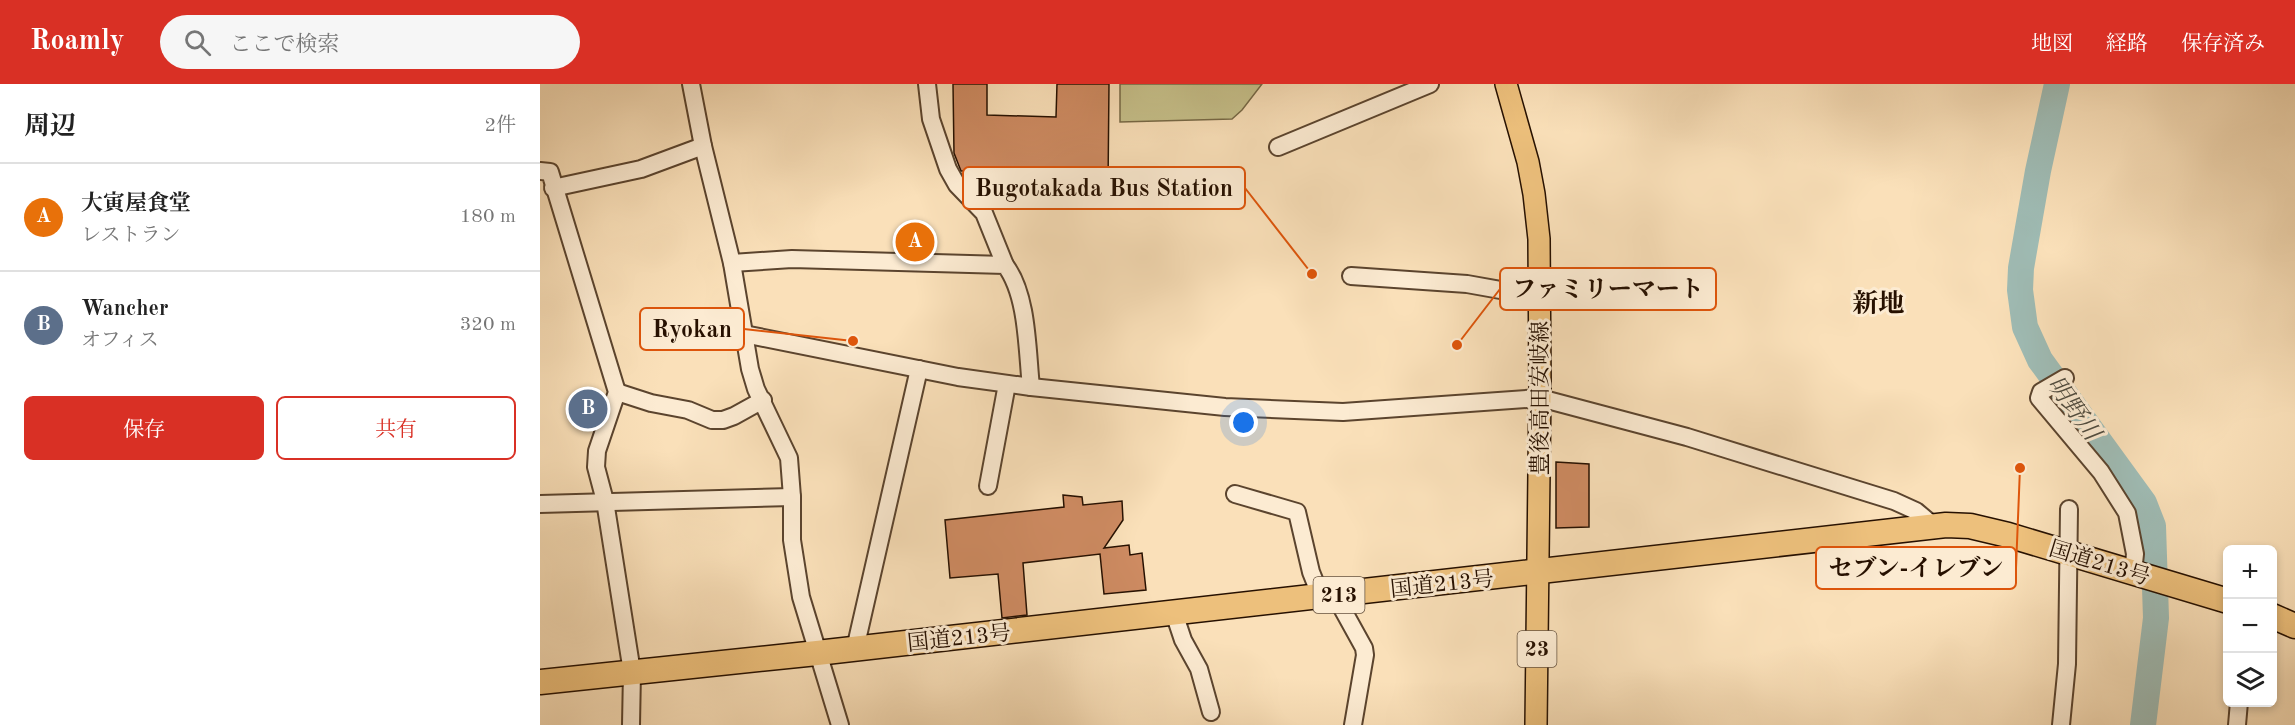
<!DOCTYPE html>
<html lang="ja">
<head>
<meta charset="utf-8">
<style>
  :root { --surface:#fff; --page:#f6f6f6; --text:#222; --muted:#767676; --line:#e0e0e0; --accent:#d93025 }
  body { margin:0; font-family:"Old Standard TT","Noto Serif JP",serif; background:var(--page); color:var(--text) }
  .controls { position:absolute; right:18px; bottom:18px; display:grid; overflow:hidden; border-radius:9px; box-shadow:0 3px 9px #0003 }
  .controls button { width:54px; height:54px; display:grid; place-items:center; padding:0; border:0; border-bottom:2px solid var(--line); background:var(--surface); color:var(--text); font:30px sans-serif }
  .you { position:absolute; left:704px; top:339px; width:21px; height:21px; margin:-15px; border:4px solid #fff; border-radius:50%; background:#1a73e8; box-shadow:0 0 0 9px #1a73e833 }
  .badge { display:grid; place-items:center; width:39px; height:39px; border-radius:50%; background:var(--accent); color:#fff; font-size:20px; font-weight:700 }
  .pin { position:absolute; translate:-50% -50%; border:3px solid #fff; box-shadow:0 2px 6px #0006 }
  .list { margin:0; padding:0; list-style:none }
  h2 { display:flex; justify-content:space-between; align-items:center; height:78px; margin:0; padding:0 24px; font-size:26px }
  h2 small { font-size:20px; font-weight:400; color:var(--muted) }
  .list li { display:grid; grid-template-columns:39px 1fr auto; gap:18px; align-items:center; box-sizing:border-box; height:108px; padding:0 24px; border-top:2px solid var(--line) }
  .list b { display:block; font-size:22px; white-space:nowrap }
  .list p { margin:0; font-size:20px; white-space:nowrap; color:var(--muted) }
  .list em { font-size:20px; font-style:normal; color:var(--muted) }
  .actions { display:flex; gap:12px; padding:18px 24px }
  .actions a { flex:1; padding:14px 0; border:2px solid var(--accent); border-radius:9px; text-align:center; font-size:21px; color:var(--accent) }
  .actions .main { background:var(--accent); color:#fff }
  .icon { flex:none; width:33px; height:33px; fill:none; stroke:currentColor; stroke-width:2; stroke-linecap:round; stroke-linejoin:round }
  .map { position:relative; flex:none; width:1755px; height:641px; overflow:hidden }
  header { display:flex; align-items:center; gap:36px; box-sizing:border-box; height:84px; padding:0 30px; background:var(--accent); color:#fff }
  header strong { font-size:28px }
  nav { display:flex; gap:33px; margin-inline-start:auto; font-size:21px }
  .search { width:420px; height:54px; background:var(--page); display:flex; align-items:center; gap:15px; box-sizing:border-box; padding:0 21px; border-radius:33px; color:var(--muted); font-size:22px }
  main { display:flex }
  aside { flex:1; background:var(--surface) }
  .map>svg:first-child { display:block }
</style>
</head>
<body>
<header>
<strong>Roamly</strong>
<div class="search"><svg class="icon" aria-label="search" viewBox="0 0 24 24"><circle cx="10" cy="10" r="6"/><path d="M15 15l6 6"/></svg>ここで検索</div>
<nav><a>地図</a><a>経路</a><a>保存済み</a></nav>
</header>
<main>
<aside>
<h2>周辺<small>2件</small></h2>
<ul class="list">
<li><span class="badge" style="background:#e8710a">A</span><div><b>大寅屋食堂</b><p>レストラン</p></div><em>180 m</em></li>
<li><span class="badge" style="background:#5c6f8a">B</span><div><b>Wancher</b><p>オフィス</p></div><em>320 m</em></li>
</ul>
<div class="actions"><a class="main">保存</a><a>共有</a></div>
</aside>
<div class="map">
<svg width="1755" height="641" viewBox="0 0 1755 641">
  <rect width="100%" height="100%" fill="#fae0b9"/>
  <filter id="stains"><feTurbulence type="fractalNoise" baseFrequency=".00333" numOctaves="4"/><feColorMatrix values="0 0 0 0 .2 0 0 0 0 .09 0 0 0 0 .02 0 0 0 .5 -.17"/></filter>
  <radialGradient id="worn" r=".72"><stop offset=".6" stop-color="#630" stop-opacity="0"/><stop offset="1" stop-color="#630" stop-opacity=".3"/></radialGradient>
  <path fill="#c6c08a" stroke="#766845" stroke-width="1.5" d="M580 0H722L702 26 692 35 580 38Z"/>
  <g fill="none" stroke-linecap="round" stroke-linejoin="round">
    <path stroke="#9fbcb5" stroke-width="26" d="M1517 0 1498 87 1481 184 1480 206 1485 243 1500 276 1604 419 1613 442 1616 534 1603 641"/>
  </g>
  <g fill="#ce8b62" stroke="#261000" stroke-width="1.5">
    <path d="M413 0H447V31L516 33 517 0H569L568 103 518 101 515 93 453 92V87H421L414 69Z"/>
    <path d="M1016 378 1049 380V443L1016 444Z"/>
    <path d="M523 411 542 413 543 421 582 417 583 436 564 464 589 461 590 471 602 469 606 506 564 510 560 470 483 479 487 531 462 534 458 490 410 494 405 436 524 423Z"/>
  </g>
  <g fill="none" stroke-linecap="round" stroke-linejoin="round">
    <defs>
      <g id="minor">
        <path d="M151 0 163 62 192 179 210 285 216 305 249 374 252 413V456L261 513 300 641"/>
        <path d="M387 0 391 35 408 85 417 101 444 129 465 181"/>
        <path d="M738 63 890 0"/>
        <path d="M0 87 10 88 77 308 57 367 56 383 65 417 92 588 91 641"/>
        <path d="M13 104 101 85 163 62"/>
        <path d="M438 122C460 100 479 104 508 104"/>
        <path d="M192 179 252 175 465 181C488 211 487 266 491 303"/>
        <path d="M811 192 927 200 1000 213"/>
        <path d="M204 250 418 293 491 303 685 323 803 328 1000 314 1147 353 1354 417 1376 427 1395 443"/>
        <path d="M1525 294 1501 308 1499 314 1561 388 1587 429 1595 470 1593 488"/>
        <path d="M77 308 111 319 148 326 172 336H183L194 332 223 316"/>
        <path d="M448 402 467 300"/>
        <path d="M695 410 757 428 771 488 781 513"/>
        <path d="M0 420 252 413"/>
        <path d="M798 511 803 526 824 564 825 571 813 641"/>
        <path d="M634 529 643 556 659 585 671 628"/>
        <path d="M315 565 379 285"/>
        <path d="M1521 641 1527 580 1529 425"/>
        <path d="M1697 641 1699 618"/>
      </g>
      <path id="major" d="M966 0 988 78 994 110 999 155 1000 304 996 641"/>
      <g id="highway">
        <path d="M1732 532 1755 542"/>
        <path d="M0 598 277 569 1406 441 1430 442 1468 451 1688 517"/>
      </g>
    </defs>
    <use href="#minor" stroke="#5b442e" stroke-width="20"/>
    <use href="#major" stroke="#261000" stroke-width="24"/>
    <use href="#highway" stroke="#261000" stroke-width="27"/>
    <use href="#minor" stroke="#fcebd2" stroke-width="16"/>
    <use href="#major" stroke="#edc07c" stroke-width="21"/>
    <use href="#highway" stroke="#edc07c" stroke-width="24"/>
  </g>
  <g text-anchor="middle" stroke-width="6" stroke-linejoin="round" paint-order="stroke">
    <g fill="#fcebd2" stroke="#66523f" stroke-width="1.5">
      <rect x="773.5" y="493" width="51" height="36" rx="4.5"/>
      <rect x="977.5" y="547" width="39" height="36" rx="4.5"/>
    </g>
    <g font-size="21" font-weight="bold" fill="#261000">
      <text x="799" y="518">213</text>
      <text x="997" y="572">23</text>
    </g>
    <g font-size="22" fill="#261000" stroke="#fcebd2">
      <text transform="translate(999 314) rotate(-90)" y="8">豊後高田安岐線</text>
      <text transform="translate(1560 478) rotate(17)" y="8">国道213号</text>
      <text transform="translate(902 499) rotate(-6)" y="8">国道213号</text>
      <text transform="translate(419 553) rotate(-6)" y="8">国道213号</text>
    </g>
    <g font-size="24" font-style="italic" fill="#504c3f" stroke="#fcebd2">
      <text transform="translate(1534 324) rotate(54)" y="8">明野川</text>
    </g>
    <g font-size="26" font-weight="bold" fill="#261000" stroke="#fcebd2">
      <text x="1338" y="228">新地</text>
    </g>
  </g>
  <path fill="none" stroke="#de550b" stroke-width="2" d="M772 190L705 104M917 261L960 205M313 257L204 245M1480 384L1476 484"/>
  <g fill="#de550b" stroke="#fcebd2" stroke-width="2">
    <circle cx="772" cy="190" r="6"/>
    <circle cx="917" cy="261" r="6"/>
    <circle cx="313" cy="257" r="6"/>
    <circle cx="1480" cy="384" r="6"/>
  </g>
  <g fill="#fcebd2" stroke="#de550b" stroke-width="2">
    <rect x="423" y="83" width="282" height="42" rx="6"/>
    <rect x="960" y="184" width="216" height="42" rx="6"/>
    <rect x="100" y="224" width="104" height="42" rx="6"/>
    <rect x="1276" y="463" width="200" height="42" rx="6"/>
  </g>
  <g font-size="24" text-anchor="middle" font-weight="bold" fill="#261000">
    <text x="564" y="112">Bugotakada Bus Station</text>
    <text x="1068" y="213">ファミリーマート</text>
    <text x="152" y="253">Ryokan</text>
    <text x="1376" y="492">セブン-イレブン</text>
  </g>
  <rect width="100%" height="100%" filter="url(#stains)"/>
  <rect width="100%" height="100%" fill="url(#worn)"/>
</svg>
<div class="controls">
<button>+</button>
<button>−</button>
<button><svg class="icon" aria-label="layers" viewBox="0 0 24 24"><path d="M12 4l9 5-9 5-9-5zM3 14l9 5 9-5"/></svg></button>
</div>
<div class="you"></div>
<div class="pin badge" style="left:375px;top:158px;background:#e8710a">A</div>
<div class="pin badge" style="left:48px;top:325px;background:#5c6f8a">B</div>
</div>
</main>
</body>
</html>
